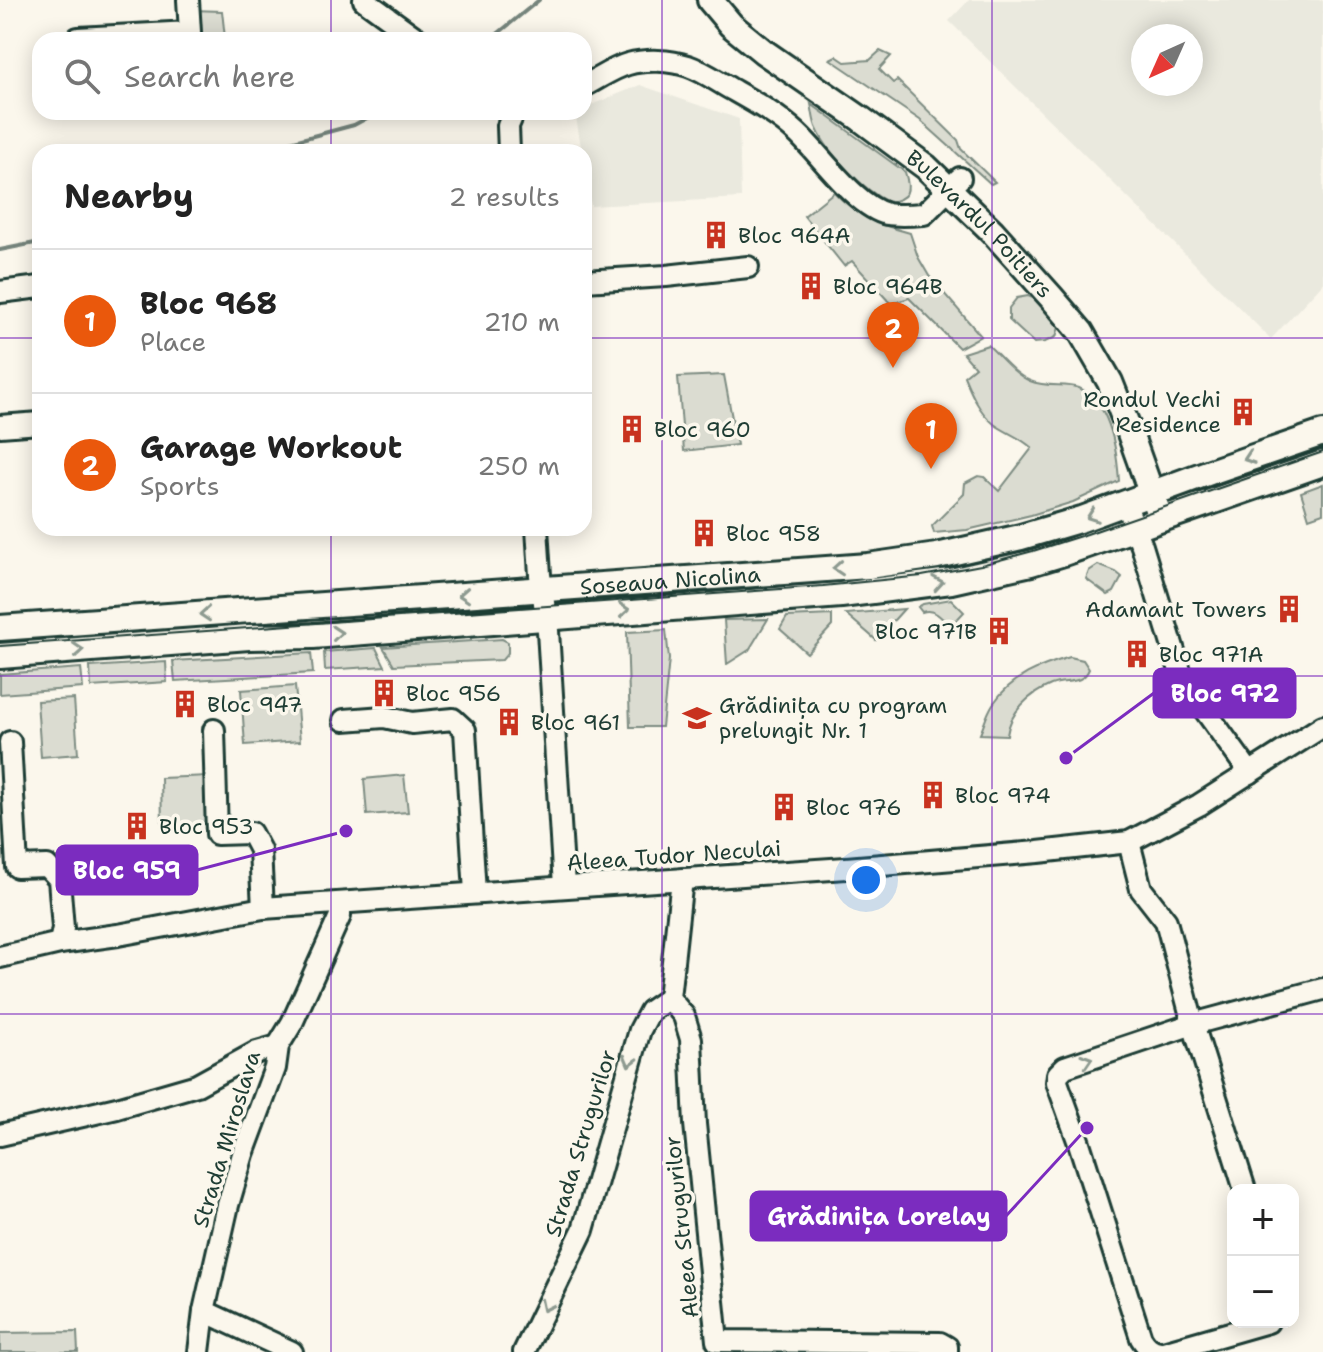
<!DOCTYPE html>
<html lang="en">
<head>
<meta charset="utf-8">
<style>
  :root { --surface:#fff; --page:#f6f6f6; --text:#222; --muted:#767676; --line:#e0e0e0; --accent:#ea580c }
  body { margin:0; font-family:"Shantell Sans",sans-serif; background:var(--page); color:var(--text) }
  .controls { position:absolute; right:24px; bottom:24px; display:grid; overflow:hidden; border-radius:16px; box-shadow:0 4px 20px #0003 }
  .controls button { width:72px; height:72px; display:grid; place-items:center; padding:0; border:0; border-bottom:2px solid var(--line); background:var(--surface); color:var(--text); font:40px sans-serif }
  .compass { position:absolute; left:1131px; top:24px; width:72px; height:72px; border-radius:50%; background:var(--surface); box-shadow:0 4px 20px #0003; rotate:225deg }
  .you { position:absolute; left:866px; top:880px; width:28px; height:28px; margin:-20px; border:6px solid #fff; border-radius:50%; background:#1a73e8; box-shadow:0 0 0 12px #1a73e833 }
  .badge { display:grid; place-items:center; width:52px; height:52px; border-radius:50%; background:var(--accent); color:#fff; font-size:26px; font-weight:700 }
  .pin { position:absolute; translate:-50% -66px; filter:drop-shadow(0 2px 4px #0008) }
  .pin::after { content:''; position:absolute; top:42px; width:28px; height:24px; background:inherit; clip-path:polygon(0 0,100% 0,50% 100%) }
  .list { margin:0; padding:0; list-style:none }
  h2 { display:flex; justify-content:space-between; align-items:center; height:104px; margin:0; padding:0 32px; font-size:34px }
  h2 small { font-size:26px; font-weight:400; color:var(--muted) }
  .list li { display:grid; grid-template-columns:52px 1fr auto; gap:24px; align-items:center; box-sizing:border-box; height:144px; padding:0 32px; border-top:2px solid var(--line) }
  .list b { display:block; font-size:30px; white-space:nowrap }
  .list p { margin:0; font-size:26px; white-space:nowrap; color:var(--muted) }
  .list em { font-size:26px; font-style:normal; color:var(--muted) }
  .icon { flex:none; width:44px; height:44px; fill:none; stroke:currentColor; stroke-width:2; stroke-linecap:round; stroke-linejoin:round }
  .map { position:relative; flex:none; width:1323px; height:1352px; overflow:hidden }
  .search { position:absolute; background:var(--surface); box-shadow:0 4px 20px #0003; left:32px; top:32px; width:560px; height:88px; display:flex; align-items:center; gap:20px; box-sizing:border-box; padding:0 28px; border-radius:24px; color:var(--muted); font-size:30px }
  .panel { position:absolute; background:var(--surface); box-shadow:0 4px 20px #0003; left:32px; top:144px; width:560px; height:392px; border-radius:24px }
  .map>svg:first-child { display:block }
</style>
</head>
<body>
<div class="map">
<svg width="1323" height="1352" viewBox="0 0 1323 1352">
  <rect width="100%" height="100%" fill="#fbf7ec"/>
  <filter id="ink" filterUnits="userSpaceOnUse"><feTurbulence type="fractalNoise" baseFrequency=".0125" numOctaves="2"/><feDisplacementMap in="SourceGraphic" scale="16" xChannelSelector="R" yChannelSelector="G"/><feConvolveMatrix kernelMatrix="1 2 1 2 8 2 1 2 1" color-interpolation-filters="sRGB"/></filter>
  <g filter="url(#ink)">
    <g fill="#eae9de" fill-rule="evenodd">
      <path d="M969 0H1323V283L1271 339 949 21ZM1143 36H1191V84H1143Z"/>
      <path d="M640 85 739 119 741 198 591 206 584 165V152H582L575 112H584V108Z"/>
    </g>
    <g fill="#dbdcd1" stroke="#7d8c82" stroke-width="2">
      <path d="M192 10 222 11 225 38H193Z"/>
      <path d="M880 51 891 56 879 69 893 83 897 80 958 140 961 149 995 182 991 184 920 120 830 59 836 56 845 62 870 60Z"/>
      <path d="M811 104 905 172C911 191 909 199 888 202 864 190 828 154 817 129 813 122 813 112 811 104Z"/>
      <path d="M834 192C858 217 877 224 910 233L918 257 929 276 981 336 959 348 909 298 891 304 852 261 844 266 804 216Z"/>
      <path d="M1028 296 1041 301 1060 324 1056 337 1045 342 1034 343 1009 320V308L1017 298Z"/>
      <path d="M988 345C1001 357 1014 374 1030 381 1047 388 1066 383 1079 388 1110 401 1117 451 1119 481L1073 502 1031 515 967 530 934 533 932 526 964 494 965 483 978 476 984 477 999 491 1032 448C1019 436 1006 433 994 424 979 412 971 393 964 376L975 367 963 353Z"/>
      <path d="M724 375 737 445 684 451 678 377Z"/>
      <path d="M1323 484V513L1309 518 1301 492Z"/>
      <path d="M1098 565 1116 572 1122 577 1114 592 1108 595 1086 579 1089 571Z"/>
      <path d="M951 599 964 612 950 627C942 618 935 608 922 612L918 607 923 604Z"/>
      <path d="M904 609 876 640 846 614Z"/>
      <path d="M832 615V626L807 653 780 629 787 617Z"/>
      <path d="M768 619 749 650 727 664 724 620Z"/>
      <path d="M666 630 669 659 662 727H630L627 632Z"/>
      <path d="M502 639 508 642V653L502 660 394 665 383 647Z"/>
      <path d="M376 648 385 666 325 670 324 652Z"/>
      <path d="M311 653 313 673 175 681 173 661Z"/>
      <path d="M1070 657 1083 660 1089 669C1082 686 1065 679 1051 685 1029 694 1010 712 1007 735L980 734C984 725 987 713 993 704 1012 676 1040 666 1070 657Z"/>
      <path d="M166 662 167 682 91 687 90 667Z"/>
      <path d="M81 668 83 688 0 694V674Z"/>
      <path d="M295 686 300 741 245 745 241 690Z"/>
      <path d="M74 699 78 754 41 757 37 701Z"/>
      <path d="M404 775 408 812 367 815 364 779Z"/>
      <path d="M209 776 211 824 162 825 161 778Z"/>
      <path d="M77 1332 78 1352H0V1333Z"/>
    </g>
    <g fill="none" stroke-linecap="round" stroke-linejoin="round">
      <g stroke="#74847b" stroke-width="4">
        <path d="M490 40 539 0"/>
        <path d="M266 152 283 144 354 125 378 112"/>
        <path d="M0 250 40 242"/>
      </g>
      <defs>
        <g id="minor">
          <path d="M364 0 419 40"/>
          <path d="M78 38 190 32 188 0"/>
          <path d="M584 86C598 79 613 68 628 64 646 59 670 60 688 66 703 71 717 81 731 89 754 102 778 115 797 133 821 155 856 207 887 214 899 216 911 215 924 214L960 178"/>
          <path d="M509 152 508 126 514 112"/>
          <path d="M584 281 666 276 748 267"/>
          <path d="M0 292 40 287"/>
          <path d="M0 426 40 423"/>
          <path d="M1125 503 1142 546 1181 674 1196 698 1250 773"/>
          <path d="M537 528 540 575 548 631 564 886"/>
          <path d="M344 720 384 717 412 723 453 719 465 730 475 893"/>
          <path d="M214 730 217 834 251 833 260 850 263 908"/>
          <path d="M10 742 17 867 47 866 59 879 63 928 60 943"/>
          <path d="M1129 842 1141 889 1166 921 1193 1024 1245 1190"/>
          <path d="M682 879 669 998 684 1016 691 1039 695 1124 717 1341 940 1343 947 1347V1352"/>
          <path d="M0 957 60 943 118 935 263 908 846 868 1038 852 1129 842 1199 805 1323 726"/>
          <path d="M0 1135 117 1108 197 1085 257 1052 278 1046"/>
          <path d="M204 1311 292 1352"/>
          <path d="M199 1352 204 1311 228 1205 243 1154 275 1068 278 1046 292 1023 340 916V903"/>
          <path d="M524 1352 583 1230 640 1030 650 1011 669 998"/>
          <path d="M1160 1352C1150 1350 1146 1346 1141 1338L1079 1143 1057 1082 1058 1074 1065 1067 1193 1024 1323 989"/>
          <path d="M1163 1352 1268 1322"/>
        </g>
        <g id="major">
          <path id="s1" d="M710 0 731 25 764 52 861 119 926 167 992 231 1052 298 1081 332 1110 382 1127 425 1157 509"/>
          <path id="s2" d="M0 628 868 566 937 556 1021 537 1082 519 1210 472 1323 433"/>
          <path d="M0 656 249 637 313 636 841 595 951 581 1031 563 1064 553 1323 463"/>
        </g>
      </defs>
      <use href="#minor" stroke="#1f3d34" stroke-width="26"/>
      <use href="#major" stroke="#1f3d34" stroke-width="30"/>
      <use href="#minor" stroke="#fbf7ec" stroke-width="20"/>
      <use href="#major" stroke="#fbf7ec" stroke-width="24"/>
      <path stroke="#1f3d34" stroke-width="2" d="M0 646 823 586 922 576 981 565 1033 551 1087 534 1323 452"/>
    </g>
    <defs><path id="oneway-chevron" d="M-2-3.5L2.5 0L-2 3.5" fill="none" stroke-width="1.6" stroke-linecap="round" stroke-linejoin="round" transform="scale(2)"/></defs>
    <g stroke="#8d9a90">
      <use href="#oneway-chevron" transform="translate(1249 458) rotate(161)"/>
      <use href="#oneway-chevron" transform="translate(1092 516) rotate(160)"/>
      <use href="#oneway-chevron" transform="translate(838 568) rotate(176)"/>
      <use href="#oneway-chevron" transform="translate(938 583) rotate(-9)"/>
      <use href="#oneway-chevron" transform="translate(464 595) rotate(176)"/>
      <use href="#oneway-chevron" transform="translate(624 610) rotate(-4)"/>
      <use href="#oneway-chevron" transform="translate(205 614) rotate(176)"/>
      <use href="#oneway-chevron" transform="translate(337 633) rotate(-5)"/>
      <use href="#oneway-chevron" transform="translate(78 650) rotate(-4)"/>
      <use href="#oneway-chevron" transform="translate(1087 1060) rotate(-18)"/>
      <use href="#oneway-chevron" transform="translate(630 1061) rotate(105)"/>
      <use href="#oneway-chevron" transform="translate(546 1306) rotate(116)"/>
    </g>
  </g>
  <path fill="none" stroke="#7b2cbf" stroke-width="2" stroke-opacity="0.55" d="M331 0V40M662 0V1352M992 0V1352M331 112V152M0 338H40M584 338H1323M331 528V1352M0 676H1323M0 1014H1323"/>
  <defs>
    <symbol id="building-bare" viewBox="-9 -9 18 18"><path d="M-4-6H4V6H1V3H-1V6H-4ZM-2.5-4.3h1.7v1.8h-1.7ZM.8-4.3h1.7v1.8H.8ZM-2.5-1h1.7V.8h-1.7ZM.8-1h1.7V.8H.8Z" fill="#c8321e" stroke="#fbf7ec" stroke-width="2.5" paint-order="stroke"/></symbol>
    <symbol id="school-bare" viewBox="-9 -9 18 18"><path d="M0-5L7-2L0 1L-7-2ZM-4 1L0 2.5L4 1V4Q0 6-4 4Z" fill="#c8321e" stroke="#fbf7ec" stroke-width="2.5" paint-order="stroke"/></symbol>
  </defs>
  <g fill-rule="evenodd">
    <use href="#building-bare" x="696" y="215" width="40" height="40"/>
    <use href="#building-bare" x="791" y="266" width="40" height="40"/>
    <use href="#building-bare" x="1223" y="392" width="40" height="40"/>
    <use href="#building-bare" x="612" y="409" width="40" height="40"/>
    <use href="#building-bare" x="684" y="513" width="40" height="40"/>
    <use href="#building-bare" x="1269" y="589" width="40" height="40"/>
    <use href="#building-bare" x="979" y="611" width="40" height="40"/>
    <use href="#building-bare" x="1117" y="634" width="40" height="40"/>
    <use href="#building-bare" x="364" y="673" width="40" height="40"/>
    <use href="#building-bare" x="165" y="684" width="40" height="40"/>
    <use href="#school-bare" x="677" y="698" width="40" height="40"/>
    <use href="#building-bare" x="489" y="702" width="40" height="40"/>
    <use href="#building-bare" x="913" y="775" width="40" height="40"/>
    <use href="#building-bare" x="764" y="787" width="40" height="40"/>
    <use href="#building-bare" x="117" y="806" width="40" height="40"/>
  </g>
  <g text-anchor="middle" stroke-width="7" stroke-linejoin="round" paint-order="stroke">
    <g font-size="22" fill="#1f3d34" stroke="#fbf7ec">
      <text dy="8" stroke="none"><textPath href="#s1" startOffset="352">Bulevardul Poitiers</textPath></text>
      <text dy="8" stroke="none"><textPath href="#s2" startOffset="672">Șoseaua Nicolina</textPath></text>
      <text transform="translate(674 855) rotate(-4)" y="8">Aleea Tudor Neculai</text>
      <text transform="translate(226 1139) rotate(-73)" y="8">Strada Miroslava</text>
      <text transform="translate(580 1143) rotate(-73)" y="8">Strada Strugurilor</text>
      <text transform="translate(681 1227) rotate(-96)" y="8">Aleea Strugurilor</text>
    </g>
    <g font-size="22" fill="#1f3d34" stroke="#fbf7ec" text-anchor="start">
      <text x="738" y="243">Bloc 964A</text>
      <text x="833" y="294">Bloc 964B</text>
      <text x="1221" y="407" text-anchor="end">Rondul Vechi<tspan x="1221" dy="25">Residence</tspan></text>
      <text x="654" y="437">Bloc 960</text>
      <text x="726" y="541">Bloc 958</text>
      <text x="1267" y="617" text-anchor="end">Adamant Towers</text>
      <text x="977" y="639" text-anchor="end">Bloc 971B</text>
      <text x="1159" y="662">Bloc 971A</text>
      <text x="406" y="701">Bloc 956</text>
      <text x="207" y="712">Bloc 947</text>
      <text x="719" y="713">Grădinița cu program<tspan x="719" dy="25">prelungit Nr. 1</tspan></text>
      <text x="531" y="730">Bloc 961</text>
      <text x="955" y="803">Bloc 974</text>
      <text x="806" y="815">Bloc 976</text>
      <text x="159" y="834">Bloc 953</text>
    </g>
  </g>
  <path fill="none" stroke="#7b2cbf" stroke-width="3" d="M1066 758L1154 693M346 831L197 870M1087 1128L1006 1216"/>
  <g fill="#7b2cbf" stroke="#fbf7ec" stroke-width="3">
    <circle cx="1066" cy="758" r="8"/>
    <circle cx="346" cy="831" r="8"/>
    <circle cx="1087" cy="1128" r="8"/>
  </g>
  <g fill="#7b2cbf" stroke="#7b2cbf" stroke-width="3">
    <rect x="1154" y="669" width="141" height="48" rx="8"/>
    <rect x="57" y="846" width="140" height="48" rx="8"/>
    <rect x="751" y="1192" width="255" height="48" rx="8"/>
  </g>
  <g font-size="24" text-anchor="middle" font-weight="bold" fill="#fff">
    <text x="1225" y="702">Bloc 972</text>
    <text x="127" y="879">Bloc 959</text>
    <text x="879" y="1225">Grădinița Lorelay</text>
  </g>
</svg>
<div class="controls">
<button>+</button>
<button>−</button>
</div>
<svg class="compass" viewBox="-18 -18 36 36"><path d="M0-13l5 13h-10z" fill="#e53935"/><path d="M0 13l5-13h-10z" fill="#767676"/></svg>
<div class="you"></div>
<div class="pin badge" style="left:931px;top:469px">1</div>
<div class="pin badge" style="left:893px;top:368px">2</div>
<div class="search"><svg class="icon" aria-label="search" viewBox="0 0 24 24"><circle cx="10" cy="10" r="6"/><path d="M15 15l6 6"/></svg>Search here</div>
<section class="panel">
<h2>Nearby<small>2 results</small></h2>
<ul class="list">
<li><span class="badge">1</span><div><b>Bloc 968</b><p>Place</p></div><em>210 m</em></li>
<li><span class="badge">2</span><div><b>Garage Workout</b><p>Sports</p></div><em>250 m</em></li>
</ul>
</section>
</div>
</body>
</html>
